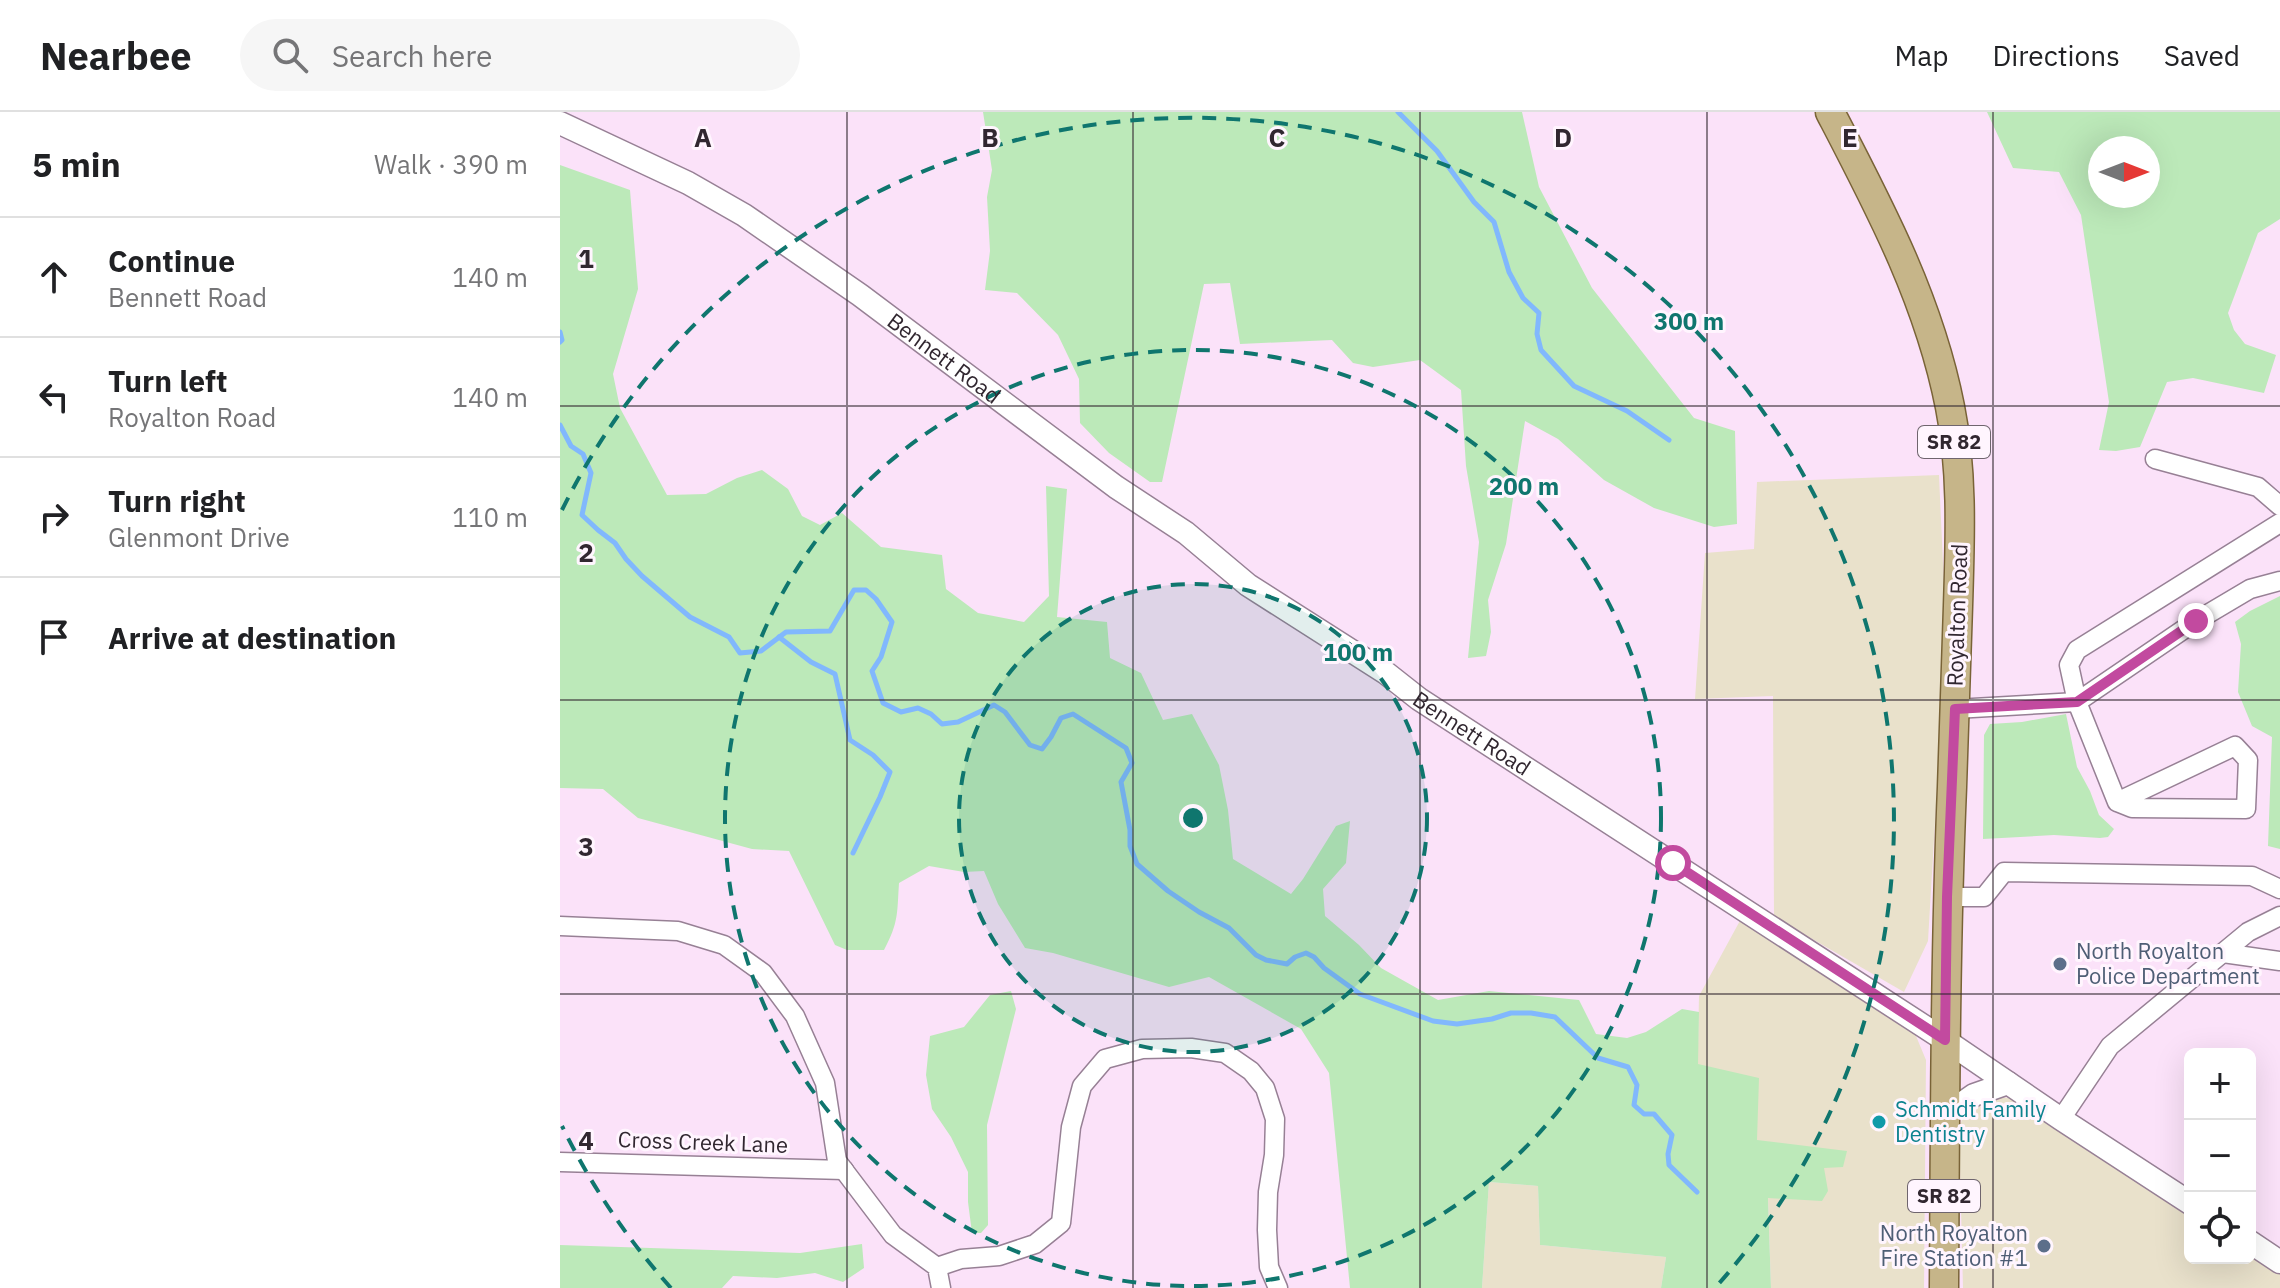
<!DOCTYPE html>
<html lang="en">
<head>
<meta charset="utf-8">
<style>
  :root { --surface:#fff; --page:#f6f6f6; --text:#202124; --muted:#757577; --line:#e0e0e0 }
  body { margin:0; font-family:"IBM Plex Sans",sans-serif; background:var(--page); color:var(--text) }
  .controls { position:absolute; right:24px; bottom:24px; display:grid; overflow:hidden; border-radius:12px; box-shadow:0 8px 32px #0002 }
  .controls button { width:72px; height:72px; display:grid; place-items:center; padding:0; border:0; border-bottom:2px solid var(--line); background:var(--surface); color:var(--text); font:40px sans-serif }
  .compass { position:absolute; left:1528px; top:24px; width:72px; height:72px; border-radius:50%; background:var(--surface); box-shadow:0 8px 32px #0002; rotate:90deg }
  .stop { position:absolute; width:24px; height:24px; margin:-18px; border:6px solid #c24a9f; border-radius:50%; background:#fff }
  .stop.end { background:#c24a9f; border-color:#fff; box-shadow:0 2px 8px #0008 }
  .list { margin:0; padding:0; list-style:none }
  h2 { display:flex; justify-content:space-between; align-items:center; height:104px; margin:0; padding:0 32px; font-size:34px }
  h2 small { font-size:26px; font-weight:400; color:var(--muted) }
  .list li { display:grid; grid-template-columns:52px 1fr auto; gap:24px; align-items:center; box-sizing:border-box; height:120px; padding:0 32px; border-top:2px solid var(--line) }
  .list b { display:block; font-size:30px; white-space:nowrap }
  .list p { margin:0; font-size:26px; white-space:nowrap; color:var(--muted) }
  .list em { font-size:26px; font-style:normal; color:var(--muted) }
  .icon { flex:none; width:44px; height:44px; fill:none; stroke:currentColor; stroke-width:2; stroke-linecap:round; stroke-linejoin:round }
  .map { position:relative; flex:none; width:1720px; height:1176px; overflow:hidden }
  header { display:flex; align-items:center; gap:48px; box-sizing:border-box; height:112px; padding:0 40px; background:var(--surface); border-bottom:2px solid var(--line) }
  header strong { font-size:38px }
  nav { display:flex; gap:44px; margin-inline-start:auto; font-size:28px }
  .search { width:560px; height:72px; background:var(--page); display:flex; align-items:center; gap:20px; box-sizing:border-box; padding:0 28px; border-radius:44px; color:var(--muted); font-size:30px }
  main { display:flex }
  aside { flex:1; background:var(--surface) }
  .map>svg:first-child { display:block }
</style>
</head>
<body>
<header>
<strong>Nearbee</strong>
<div class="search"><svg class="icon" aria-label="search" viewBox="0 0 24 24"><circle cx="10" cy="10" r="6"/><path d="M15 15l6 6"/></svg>Search here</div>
<nav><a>Map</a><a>Directions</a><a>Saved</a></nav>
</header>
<main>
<aside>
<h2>5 min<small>Walk · 390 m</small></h2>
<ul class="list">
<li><svg class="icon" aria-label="ahead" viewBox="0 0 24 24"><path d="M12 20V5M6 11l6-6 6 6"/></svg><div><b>Continue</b><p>Bennett Road</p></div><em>140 m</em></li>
<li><svg class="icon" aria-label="left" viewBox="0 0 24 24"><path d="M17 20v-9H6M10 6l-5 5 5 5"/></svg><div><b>Turn left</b><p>Royalton Road</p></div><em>140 m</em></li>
<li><svg class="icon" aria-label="right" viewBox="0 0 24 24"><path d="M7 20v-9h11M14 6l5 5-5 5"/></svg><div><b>Turn right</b><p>Glenmont Drive</p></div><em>110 m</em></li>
<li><svg class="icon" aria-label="arrive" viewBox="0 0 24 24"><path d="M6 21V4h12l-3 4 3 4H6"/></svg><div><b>Arrive at destination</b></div></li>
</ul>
</aside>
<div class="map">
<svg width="1720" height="1176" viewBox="0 0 1720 1176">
  <rect width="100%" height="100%" fill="#fbe2f9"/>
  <g fill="#e9e1cb">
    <path d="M1379 363 1384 474 1382 592 1368 829 1344 880 1214 805 1213 584 1135 587 1145 441 1194 437 1197 370Z"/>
    <path d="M1182 805 1351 912 1366 948 1364 1176H1211L1208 1085 1136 1034 1139 884Z"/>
    <path d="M1434 984 1462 988 1630 1099V1146H1690V1138L1720 1158V1176H1403L1399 1017 1403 1004Z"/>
    <path d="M929 1070 978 1074 980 1133 1106 1145 1101 1176H922Z"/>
  </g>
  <g fill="#bce9b9" fill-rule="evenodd">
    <path d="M423 0H962L979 75 1032 176 1134 306 1175 319 1177 412 1154 415 1094 396 1044 368 998 327 965 309 946 432 928 488 931 520 926 544 908 546 919 430 906 354 901 278 860 248 813 255 793 251 772 228 680 232 670 171 644 172 602 370H590L549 341 520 311 519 267 498 223 457 181 425 178 430 139 427 85 432 58Z"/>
    <path d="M1427 0H1720V107L1698 121 1668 201 1674 218 1685 232 1716 243 1704 281 1633 266 1607 270 1580 335 1556 339 1539 338 1549 290 1521 103 1499 60 1453 56ZM1540 36H1588V84H1540Z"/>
    <path d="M0 53 70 78 78 177 53 262 60 296 107 383 146 382 177 366 202 358 228 377 242 404 260 413 282 401 321 435 382 443 386 477 418 501 464 510 489 484 486 374 507 377 497 505 547 510 550 546 581 561 603 608 632 602 659 653 668 698 673 747 731 782 743 767 776 714 790 709 786 751 763 777 765 804 799 833 821 856 878 888 929 879 1019 888 1036 922 1067 926 1086 920 1122 897 1139 900 1138 952 1199 966 1197 1028 1287 1039 1283 1055 1264 1056 1268 1079 1262 1089 1208 1086 1211 1176H1101L1106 1145 980 1133 978 1074 929 1070 922 1176H790L769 961 741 917 649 865 609 875 493 841 465 836 438 792 424 759 404 760 369 754 339 771C337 801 339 810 324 838H287L275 833 229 739 192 737 78 706 43 677 0 676Z"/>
    <path d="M1720 484V737L1708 734 1712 625 1692 614 1678 580 1681 532 1675 510 1690 499Z"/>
    <path d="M1506 602 1517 655 1530 679 1539 703 1554 717 1548 725 1540 726 1494 723 1423 727 1424 623 1430 612 1462 610Z"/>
    <path d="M451 879 456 897 427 1013 428 1113 421 1121H412L408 1090V1060L391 1025 372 997 366 963 370 924 404 915 430 883Z"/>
    <path d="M302 1132 304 1156 283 1170 255 1161 217 1166 173 1164 162 1176H0V1133L240 1141Z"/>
  </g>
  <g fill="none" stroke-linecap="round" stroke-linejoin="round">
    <g stroke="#81b8fd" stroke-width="5">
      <path d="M838 0 877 39 914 90 934 110 949 160 963 186 979 201 977 222 981 238 1014 274 1067 299 1109 328"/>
      <path d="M0 220 2 228 0 230"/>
      <path d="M0 313 11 334 23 342 31 361 22 403 38 418 55 431 66 447 82 464 130 505 169 525 180 541 201 539 226 520 270 519 294 478H306L316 487 332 510 321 545 312 559 323 591 341 600 358 596 371 602 382 612 398 610 434 593 445 600 470 633 482 637 491 625 501 606 513 602 566 636 572 651 561 670 570 718V734L577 752 608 779 639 800 669 816 696 843 706 848 727 852 735 845 746 841 754 845 764 856 800 882 873 909 897 912 932 907 951 901H971L995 905 1038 946 1068 955 1077 973 1074 993 1084 1002H1094L1112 1023 1108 1042 1109 1053 1137 1080"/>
      <path d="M219 525 251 550 275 562 290 628 313 643 330 660 320 685 293 741"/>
    </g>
    <defs>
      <g id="minor">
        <path d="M1595 347 1698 375 1720 394"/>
        <path d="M1395 597 1517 590 1636 509 1690 477 1720 469"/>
        <path d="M1557 690 1675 634 1688 648 1686 697 1572 696 1557 690 1517 590 1509 553 1517 538 1720 411"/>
        <path d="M1387 785H1424L1444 760 1692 764 1720 777"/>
        <path d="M0 814 118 819 164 833 203 861 235 904 265 971 277 1049 333 1123 377 1155 381 1176"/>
        <path d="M1663 841 1720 849"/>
        <path d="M1501 1007 1550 934 1688 820 1720 804"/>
        <path d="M0 1050 284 1058"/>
        <path d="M377 1155 401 1147 439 1144 475 1132 501 1111 511 1015 522 974 545 947 582 937 631 936 665 941 691 959 705 976 715 1007 714 1043 708 1080 707 1118 709 1155 718 1176"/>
      </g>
      <g id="tertiary">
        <path id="s1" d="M0 11 128 71 184 103 300 183 556 375 626 421 688 473 826 561 859 587 1385 928 1501 1007 1630 1091"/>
        <path d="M1384 1004 1414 983 1448 971"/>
        <path d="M1690 1130 1720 1150"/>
      </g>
      <path id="primary" d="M1270 0C1320 96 1369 188 1390 295 1403 360 1400 428 1398 494 1396 554 1394 615 1392 675 1385 842 1385 1009 1384 1176"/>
    </defs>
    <use href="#minor" stroke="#978095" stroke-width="21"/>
    <use href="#tertiary" stroke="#978095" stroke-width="25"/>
    <use href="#primary" stroke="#796337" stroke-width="31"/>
    <use href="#minor" stroke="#fff" stroke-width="18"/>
    <use href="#tertiary" stroke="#fff" stroke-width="22"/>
    <use href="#primary" stroke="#c6b589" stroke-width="28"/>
  </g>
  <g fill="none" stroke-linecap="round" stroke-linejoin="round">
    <path stroke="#c24a9f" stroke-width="10" d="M1113 751 1385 928 1387 785 1395 597 1517 590 1636 509"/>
  </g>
  <path fill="none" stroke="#312730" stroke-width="2" stroke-opacity="0.55" d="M287 0V1176M573 0V1176M860 0V1176M1147 0V1176M1433 0V1176M0 294H1720M0 588H1720M0 882H1720"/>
  <circle cx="633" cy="706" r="234" fill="#0f766e" fill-opacity=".12"/>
  <g fill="none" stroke="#0f766e" stroke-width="4" stroke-dasharray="14 10">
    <circle cx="633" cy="706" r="234"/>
    <circle cx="633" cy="706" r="468"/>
    <path d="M111 1176A702 702 0 0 1 2 1014M2 398A702 702 0 1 1 1155 1176"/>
  </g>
  <g fill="#5c6f8a" stroke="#fff5fe" stroke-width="3">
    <circle cx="1500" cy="852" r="8"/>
    <circle cx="1484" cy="1134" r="8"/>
  </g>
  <circle fill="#0f9aa8" stroke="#fff5fe" stroke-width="3" cx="1319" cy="1010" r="8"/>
  <g text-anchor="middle" stroke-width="6" stroke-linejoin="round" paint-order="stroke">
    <g fill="#fff5fe" stroke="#6f656e" stroke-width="2">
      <rect x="1358" y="314" width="72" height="32" rx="6"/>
      <rect x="1348" y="1068" width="72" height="32" rx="6"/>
    </g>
    <g font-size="20" font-weight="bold" fill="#312730">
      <text x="1394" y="337">SR 82</text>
      <text x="1384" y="1091">SR 82</text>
    </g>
    <g font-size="22" fill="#312730" stroke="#fff5fe">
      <text dy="8" stroke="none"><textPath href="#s1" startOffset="452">Bennett Road</textPath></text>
      <text transform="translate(1397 503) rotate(-88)" y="8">Royalton Road</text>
      <text dy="8" stroke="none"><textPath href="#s1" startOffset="1100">Bennett Road</textPath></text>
      <text transform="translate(143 1030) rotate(2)" y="8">Cross Creek Lane</text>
    </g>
    <g font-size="22" fill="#4e5e75" stroke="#fff5fe" text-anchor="start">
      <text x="1516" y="847">North Royalton<tspan x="1516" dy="25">Police Department</tspan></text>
      <text x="1468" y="1129" text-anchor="end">North Royalton<tspan x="1468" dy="25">Fire Station #1</tspan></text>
    </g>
    <g font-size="22" fill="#0d838f" stroke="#fff5fe" text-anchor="start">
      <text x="1335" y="1005">Schmidt Family<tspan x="1335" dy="25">Dentistry</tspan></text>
    </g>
  </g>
  <g font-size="26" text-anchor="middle" font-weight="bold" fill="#312730" stroke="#fff5fe" stroke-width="6" stroke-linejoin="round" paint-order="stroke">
    <text x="143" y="35">A</text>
    <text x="430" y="35">B</text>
    <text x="717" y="35">C</text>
    <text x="1003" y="35">D</text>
    <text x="1290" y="35">E</text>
    <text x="26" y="156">1</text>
    <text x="26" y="450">2</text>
    <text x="26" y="744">3</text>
    <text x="26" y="1038">4</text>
  </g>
  <circle cx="633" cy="706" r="12" fill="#0f766e" stroke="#fff5fe" stroke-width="4"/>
  <g font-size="24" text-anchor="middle" font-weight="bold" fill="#0f766e" stroke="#fff5fe" stroke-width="6" stroke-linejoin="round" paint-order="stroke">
    <text x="1129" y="218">300 m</text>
    <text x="964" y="383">200 m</text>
    <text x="798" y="549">100 m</text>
  </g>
</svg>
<div class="controls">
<button>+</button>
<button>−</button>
<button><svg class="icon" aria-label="locate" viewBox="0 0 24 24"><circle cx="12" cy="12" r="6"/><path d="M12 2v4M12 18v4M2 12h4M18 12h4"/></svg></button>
</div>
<svg class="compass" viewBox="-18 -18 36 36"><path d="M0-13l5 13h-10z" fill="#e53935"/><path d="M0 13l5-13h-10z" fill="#757577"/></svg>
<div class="stop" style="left:1113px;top:751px"></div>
<div class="stop end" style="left:1636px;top:509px"></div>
</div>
</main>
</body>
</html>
